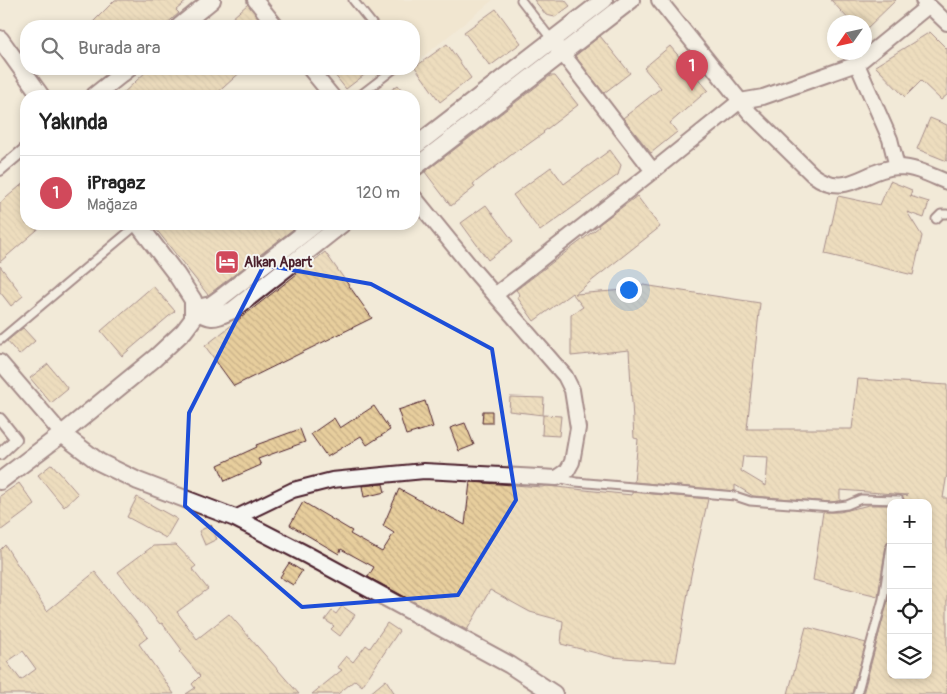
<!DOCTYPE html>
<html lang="tr">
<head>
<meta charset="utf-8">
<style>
  :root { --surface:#fff; --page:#f2f2f2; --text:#222; --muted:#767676; --line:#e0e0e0; --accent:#d1495b }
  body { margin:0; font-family:Pangolin,sans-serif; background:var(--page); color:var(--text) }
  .controls { position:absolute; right:15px; bottom:15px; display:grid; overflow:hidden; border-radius:10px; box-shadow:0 2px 8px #0003 }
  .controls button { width:45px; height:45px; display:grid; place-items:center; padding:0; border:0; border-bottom:1px solid var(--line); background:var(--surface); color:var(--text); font:25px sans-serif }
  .compass { position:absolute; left:827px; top:15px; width:45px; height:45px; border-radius:50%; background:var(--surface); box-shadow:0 2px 8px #0003; rotate:236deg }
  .you { position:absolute; left:628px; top:289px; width:18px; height:18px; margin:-12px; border:4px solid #fff; border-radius:50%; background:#1a73e8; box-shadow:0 0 0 8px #1a73e833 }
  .badge { display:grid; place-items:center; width:32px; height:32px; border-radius:50%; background:var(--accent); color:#fff; font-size:16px; font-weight:700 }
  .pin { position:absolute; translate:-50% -41px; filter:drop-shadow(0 1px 2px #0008) }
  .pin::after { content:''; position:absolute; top:26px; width:18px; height:15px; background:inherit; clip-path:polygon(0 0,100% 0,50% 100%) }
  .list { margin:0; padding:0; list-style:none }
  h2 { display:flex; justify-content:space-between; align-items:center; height:65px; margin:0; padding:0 20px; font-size:21px }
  h2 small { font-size:16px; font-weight:400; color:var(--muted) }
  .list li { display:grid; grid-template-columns:32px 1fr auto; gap:15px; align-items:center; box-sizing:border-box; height:75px; padding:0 20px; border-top:1px solid var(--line) }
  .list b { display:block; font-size:19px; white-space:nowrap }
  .list p { margin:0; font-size:16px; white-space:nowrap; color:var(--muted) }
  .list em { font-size:16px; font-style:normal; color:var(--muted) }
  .icon { flex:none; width:28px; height:28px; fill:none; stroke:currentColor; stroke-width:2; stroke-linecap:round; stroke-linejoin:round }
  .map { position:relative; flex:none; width:947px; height:694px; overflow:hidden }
  .search { position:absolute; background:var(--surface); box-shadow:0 2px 8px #0003; left:20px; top:20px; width:400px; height:55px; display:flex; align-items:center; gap:12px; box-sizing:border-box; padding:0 18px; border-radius:20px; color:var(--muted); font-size:19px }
  .panel { position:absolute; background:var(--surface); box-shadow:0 2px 8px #0003; left:20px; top:90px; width:400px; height:140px; border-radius:20px }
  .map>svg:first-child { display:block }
</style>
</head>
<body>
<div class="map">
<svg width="947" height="694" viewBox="0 0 947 694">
  <defs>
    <pattern id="building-back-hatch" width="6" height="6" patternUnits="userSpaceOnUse" patternTransform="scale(1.25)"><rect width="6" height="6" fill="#e7ce9d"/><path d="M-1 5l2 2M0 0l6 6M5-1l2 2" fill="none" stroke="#c8b087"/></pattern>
  </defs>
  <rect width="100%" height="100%" fill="#f2ead8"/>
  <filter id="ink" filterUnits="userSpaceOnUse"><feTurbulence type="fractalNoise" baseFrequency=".02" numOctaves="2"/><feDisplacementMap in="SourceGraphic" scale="10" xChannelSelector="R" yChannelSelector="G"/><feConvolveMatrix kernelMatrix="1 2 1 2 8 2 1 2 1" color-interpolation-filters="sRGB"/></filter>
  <g filter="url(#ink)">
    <path fill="#efe2c6" d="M355 0H493L414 64V26H377Z"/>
    <g fill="url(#building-back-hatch)" stroke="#4a1f2b" fill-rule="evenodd">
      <path d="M115 0H188L176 10 179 13 164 26H89Z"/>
      <path d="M534 0H565L570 6 555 17 546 15Z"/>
      <path d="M831 0H896L864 31V22H851Z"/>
      <path d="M248 4 265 26H223Z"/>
      <path d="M496 9 521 43 490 66 464 32Z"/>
      <path d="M930 32 947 49V95L941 100 921 81 905 97 875 66Z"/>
      <path d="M600 36 630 73 604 93 575 56Z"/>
      <path d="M447 44 471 78 440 102 415 67Z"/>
      <path d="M670 46 708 90 670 123 677 132 651 153 623 118 661 88 644 68Z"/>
      <path d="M149 69H244L214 96H120Z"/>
      <path d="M330 69H372L346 89Z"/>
      <path d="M550 76H555L578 105 543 132 544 133 520 150 519 149 473 184 475 187 451 206 425 172Z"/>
      <path d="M398 85 406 96H383Z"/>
      <path d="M930 118 947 125V161L917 149Z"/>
      <path d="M610 150 621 165 618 175 540 231 513 195 551 167 564 184Z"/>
      <path d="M26 181V224H44L0 262V203Z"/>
      <path d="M890 181 912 190 910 196 929 202 924 218 907 212 922 236 913 275 825 254 838 196 880 205Z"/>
      <path d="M637 196 660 227 575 294 625 290 624 282 760 303 747 429H852L858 379 947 385V474L943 498H947V694H863L888 600 891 583V675H928V503H904L902 496 908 495 840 490V501L831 502 753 496 735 485V491L634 482 638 439 634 438 629 350 571 356V315L583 307 572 293 534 321 517 297 520 295 516 290 599 227 598 225ZM743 456 768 457 766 486 741 471Z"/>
      <path d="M486 205 513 241 488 260 461 223Z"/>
      <path d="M152 224H300L208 295Z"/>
      <path d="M325 252 372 318 234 386 205 346Z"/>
      <path d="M0 266 23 296 11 306 0 292Z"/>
      <path d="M153 286 175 311 122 356 101 331Z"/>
      <path d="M23 328 35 341 19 355 7 341Z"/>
      <path d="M48 364 68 389 51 403 30 378Z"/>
      <path d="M510 397 544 398 543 415 509 411Z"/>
      <path d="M425 401 433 427 406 435 398 410Z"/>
      <path d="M374 406 390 430 367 445 361 436 327 457 311 434 334 418 340 428Z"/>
      <path d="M483 411H492V423H482Z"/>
      <path d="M543 415 561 416 559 436 542 435Z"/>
      <path d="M465 423 474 445 459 451 450 428Z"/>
      <path d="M300 429 305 442 258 459 261 465 225 481 218 465 257 447 256 445Z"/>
      <path d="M52 464 78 494 64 507 38 475Z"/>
      <path d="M470 482 542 487 547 486 632 495V492L708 499 691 575 676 662 612 657 561 644 563 621 530 612 490 590 467 630 368 577 374 567 341 549 339 554 290 525 303 502 352 531 350 534 382 552 394 533 383 526 399 489 465 525Z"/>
      <path d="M19 483 35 505 0 531V496Z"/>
      <path d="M383 484 385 492 364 497 362 486Z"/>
      <path d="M137 497 177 519 166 538 127 517Z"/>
      <path d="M869 505H891V541L886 545 878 596 813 580 823 512H840Z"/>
      <path d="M211 525 217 539 205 545 199 531Z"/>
      <path d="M5 545 47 611 95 572 148 637 139 644 174 694H0V550ZM23 651 36 669 21 680 7 662Z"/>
      <path d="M176 545 196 566 192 569 208 589 177 612 197 639 229 614 299 694H186L195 688 192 684 200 676 180 652 182 650 162 623 160 624 118 572 153 546Z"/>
      <path d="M289 563 302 571 293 585 280 577Z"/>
      <path d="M342 606 355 615 340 636 331 629 334 626 325 620 332 611 336 614Z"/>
      <path d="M387 623 399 631 362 686 355 680 338 694H312L342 670 337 667 346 656 353 662 366 645 370 648Z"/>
      <path d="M806 627 866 643 852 694H788Z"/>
      <path d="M386 680 395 694H369Z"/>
    </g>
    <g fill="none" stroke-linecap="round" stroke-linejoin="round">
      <defs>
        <g id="service">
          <path d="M353 0 374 26"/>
          <path d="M521 0 552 40"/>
          <path d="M359 96 394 69"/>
          <path d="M936 219 941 214H947"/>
          <path d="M0 340 138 224"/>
          <path d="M558 478 576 482 735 496 750 501 831 507 847 505 861 499 899 500 898 503"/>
          <path d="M857 694 883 599 891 546"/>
        </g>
        <g id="pedestrian">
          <path d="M0 170 26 148"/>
          <path d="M0 419 16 439 0 454"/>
        </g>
        <g id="minor">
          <path d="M255 0 276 26"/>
          <path d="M659 0 750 113 812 174C847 201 864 168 899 167 915 167 932 176 947 182"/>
          <path d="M923 0 947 23"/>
          <path d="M857 64 890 139 897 167"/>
          <path d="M310 69 332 96"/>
          <path d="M653 171 740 101 763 97 857 64 928 6"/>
          <path d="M495 295 653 171 556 45"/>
          <path d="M0 362 62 434"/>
          <path d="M235 518 293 490 332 480 424 471 557 478 567 471 572 462 578 428 572 390 565 376 475 272 414 197"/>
        </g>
        <g id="tertiary">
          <path d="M180 26 212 0"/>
          <path d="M0 39 41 96"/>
          <path d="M94 96 128 69"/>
          <path d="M414 147 604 0"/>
          <path d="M414 168 631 0"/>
          <path d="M193 309C213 320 212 319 233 310L342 224"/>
          <path d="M193 309 211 305 222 297 316 224"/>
          <path d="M62 434 99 462 138 481 235 518 307 555 510 665 554 694"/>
          <path d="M0 481 62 434 155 358 184 331 193 319V300L176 274 138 224"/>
        </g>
      </defs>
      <use href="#service" stroke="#4a1f2b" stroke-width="11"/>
      <use href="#pedestrian" stroke="#4a1f2b" stroke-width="14"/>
      <use href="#minor" stroke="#4a1f2b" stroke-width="18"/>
      <use href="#tertiary" stroke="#4a1f2b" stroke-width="20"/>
      <use href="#service" stroke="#f6f6f2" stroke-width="7"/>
      <use href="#pedestrian" stroke="#f6f6f2" stroke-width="10"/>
      <use href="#minor" stroke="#f6f6f2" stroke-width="14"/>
      <use href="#tertiary" stroke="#f6f6f2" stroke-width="16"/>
    </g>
  </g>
  <path d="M0 0H947V694H0ZM264 265 371 284 492 349 516 500 458 595 302 607 185 506 189 413Z" fill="#f2ead8" fill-opacity=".55" fill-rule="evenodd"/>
  <path fill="none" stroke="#1d4ed8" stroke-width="4" stroke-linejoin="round" d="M264 265 371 284 492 349 516 500 458 595 302 607 185 506 189 413Z"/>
  <defs>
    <symbol id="hotel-square" viewBox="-11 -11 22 22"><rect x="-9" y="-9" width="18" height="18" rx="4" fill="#d1495b" stroke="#f6f6f2"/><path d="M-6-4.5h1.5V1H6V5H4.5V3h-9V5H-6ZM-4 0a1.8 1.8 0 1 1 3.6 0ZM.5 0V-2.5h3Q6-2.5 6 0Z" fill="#fff"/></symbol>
  </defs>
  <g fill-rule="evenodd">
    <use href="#hotel-square" x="213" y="248" width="28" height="28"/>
  </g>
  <g text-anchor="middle" stroke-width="4" stroke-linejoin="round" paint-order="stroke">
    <g font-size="14" font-weight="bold" fill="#4a1f2b" stroke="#f6f6f2" text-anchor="start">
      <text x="244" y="267">Alkan Apart</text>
    </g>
  </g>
</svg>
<div class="controls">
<button>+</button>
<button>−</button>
<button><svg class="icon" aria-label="locate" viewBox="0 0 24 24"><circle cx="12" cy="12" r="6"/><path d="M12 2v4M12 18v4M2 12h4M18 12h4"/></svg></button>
<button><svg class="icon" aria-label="layers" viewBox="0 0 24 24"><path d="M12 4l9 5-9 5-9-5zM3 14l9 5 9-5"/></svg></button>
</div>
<svg class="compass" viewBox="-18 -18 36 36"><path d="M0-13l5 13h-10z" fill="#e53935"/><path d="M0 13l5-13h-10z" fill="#767676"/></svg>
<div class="you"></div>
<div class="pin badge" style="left:692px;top:91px">1</div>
<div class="search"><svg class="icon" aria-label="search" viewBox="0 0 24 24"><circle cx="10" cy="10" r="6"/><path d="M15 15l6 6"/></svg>Burada ara</div>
<section class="panel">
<h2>Yakında<small></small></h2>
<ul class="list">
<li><span class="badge">1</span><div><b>iPragaz</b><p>Mağaza</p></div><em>120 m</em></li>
</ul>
</section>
</div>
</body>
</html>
